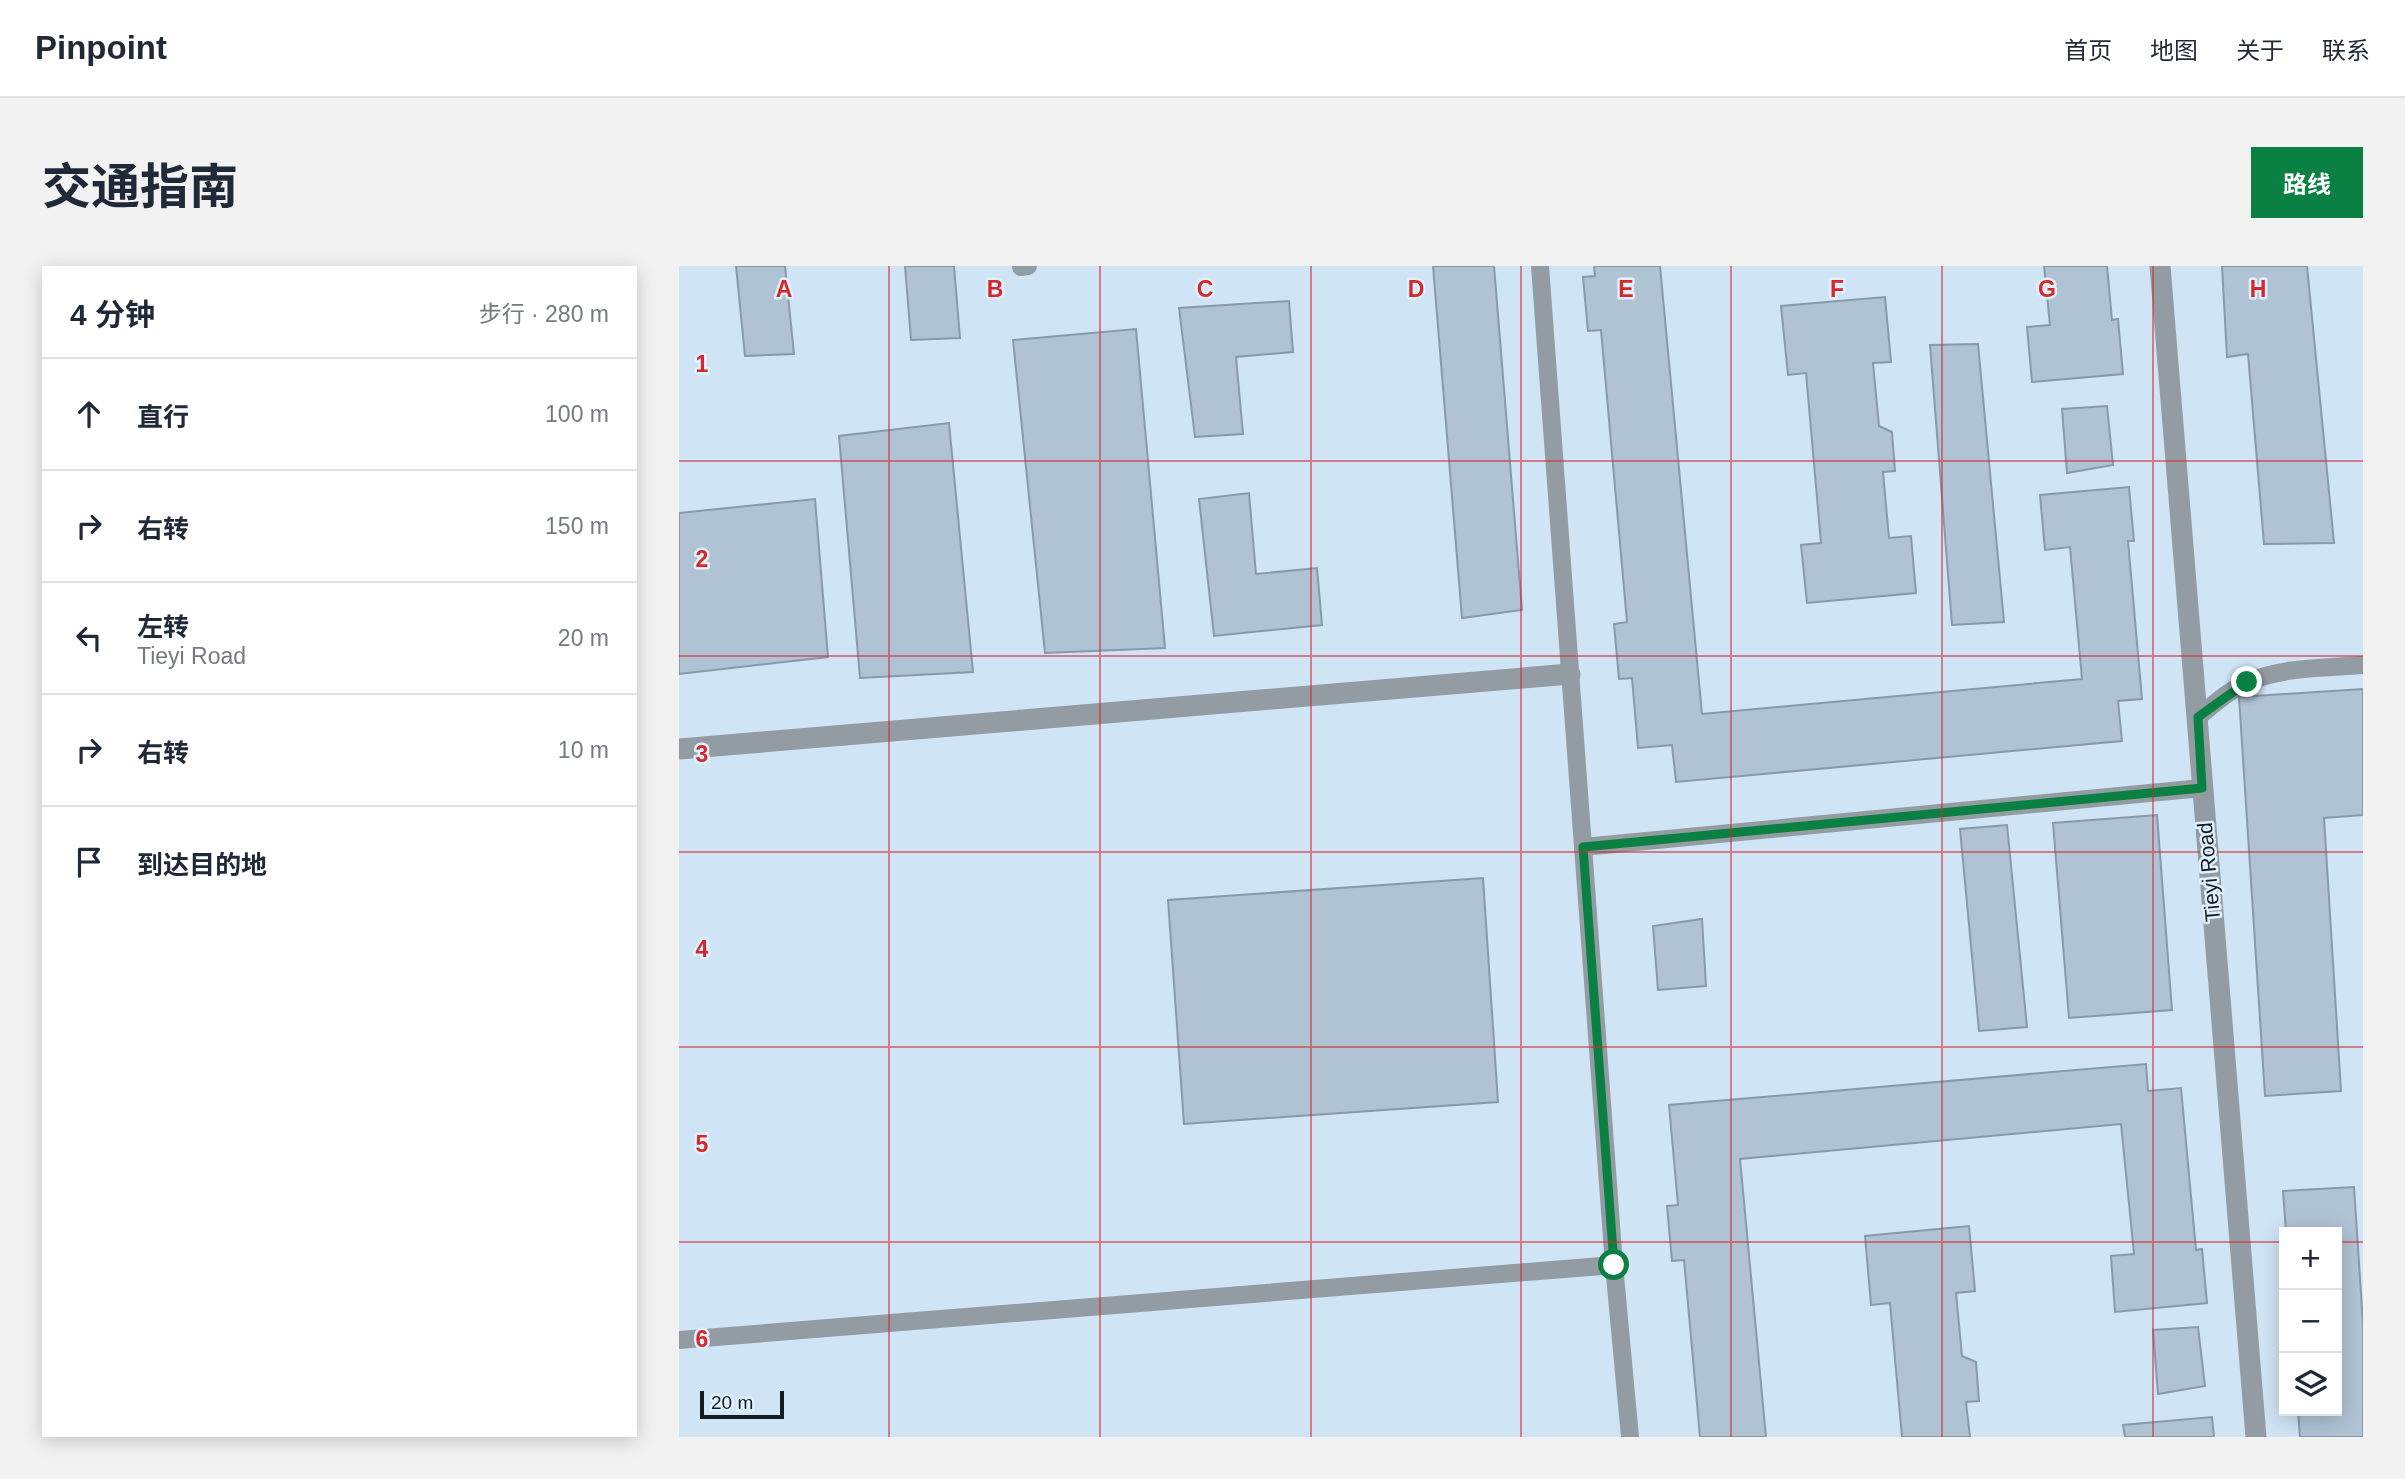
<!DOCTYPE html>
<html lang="zh">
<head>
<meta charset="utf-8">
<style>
  :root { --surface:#fff; --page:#f2f2f3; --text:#1f2937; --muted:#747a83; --line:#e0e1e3; --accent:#0b8043 }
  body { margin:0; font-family:Helvetica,"Noto Sans SC",sans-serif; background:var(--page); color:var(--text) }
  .controls { position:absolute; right:21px; bottom:21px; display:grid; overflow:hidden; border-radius:0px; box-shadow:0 4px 18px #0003 }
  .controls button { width:63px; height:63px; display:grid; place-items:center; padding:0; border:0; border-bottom:2px solid var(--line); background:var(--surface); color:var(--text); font:35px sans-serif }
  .scale { position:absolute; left:21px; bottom:18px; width:84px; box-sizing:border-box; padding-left:7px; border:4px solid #141b21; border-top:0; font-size:19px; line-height:24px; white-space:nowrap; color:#141b21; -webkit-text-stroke:5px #e0f0fe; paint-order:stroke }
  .stop { position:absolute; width:21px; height:21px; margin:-16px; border:5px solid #0b8043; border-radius:50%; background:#fff }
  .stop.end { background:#0b8043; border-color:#fff; box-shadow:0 2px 7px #0008 }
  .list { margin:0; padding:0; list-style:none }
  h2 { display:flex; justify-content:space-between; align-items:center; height:91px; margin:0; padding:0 28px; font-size:30px }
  h2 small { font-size:23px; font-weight:400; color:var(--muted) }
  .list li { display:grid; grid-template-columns:46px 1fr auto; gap:21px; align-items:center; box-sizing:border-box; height:112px; padding:0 28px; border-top:2px solid var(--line) }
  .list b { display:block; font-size:26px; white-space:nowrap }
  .list p { margin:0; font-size:23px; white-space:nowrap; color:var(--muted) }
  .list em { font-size:23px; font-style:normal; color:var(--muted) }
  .icon { flex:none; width:38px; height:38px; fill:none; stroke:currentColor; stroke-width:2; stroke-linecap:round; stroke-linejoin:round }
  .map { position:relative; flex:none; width:1684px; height:1171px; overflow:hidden; border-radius:0px }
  header { display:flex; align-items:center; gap:42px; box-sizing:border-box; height:98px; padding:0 35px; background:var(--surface); border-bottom:2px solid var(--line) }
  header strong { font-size:33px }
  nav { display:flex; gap:38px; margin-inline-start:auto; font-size:24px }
  .intro { display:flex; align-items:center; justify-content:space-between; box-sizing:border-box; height:168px; padding:0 42px }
  h1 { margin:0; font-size:49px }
  .button { padding:18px 32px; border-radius:0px; background:var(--accent); color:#fff; font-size:24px; font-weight:700 }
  main { display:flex; gap:42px; padding:0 42px }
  aside { flex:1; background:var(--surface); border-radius:0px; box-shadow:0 4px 18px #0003 }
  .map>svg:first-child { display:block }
</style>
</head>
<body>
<header>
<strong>Pinpoint</strong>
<nav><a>首页</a><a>地图</a><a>关于</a><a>联系</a></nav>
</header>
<div class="intro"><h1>交通指南</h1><a class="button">路线</a></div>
<main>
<aside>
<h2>4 分钟<small>步行 · 280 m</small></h2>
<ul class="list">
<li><svg class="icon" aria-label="ahead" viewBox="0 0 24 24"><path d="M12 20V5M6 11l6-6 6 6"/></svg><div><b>直行</b></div><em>100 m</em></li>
<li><svg class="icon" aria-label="right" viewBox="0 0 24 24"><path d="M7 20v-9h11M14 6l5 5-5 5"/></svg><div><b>右转</b></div><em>150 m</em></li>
<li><svg class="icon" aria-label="left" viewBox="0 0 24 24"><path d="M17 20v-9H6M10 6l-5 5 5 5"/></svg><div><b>左转</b><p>Tieyi Road</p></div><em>20 m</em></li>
<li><svg class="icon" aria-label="right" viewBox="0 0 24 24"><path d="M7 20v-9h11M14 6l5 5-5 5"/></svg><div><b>右转</b></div><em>10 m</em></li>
<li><svg class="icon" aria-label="arrive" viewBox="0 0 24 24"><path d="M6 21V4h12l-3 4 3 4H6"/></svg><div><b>到达目的地</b></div></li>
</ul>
</aside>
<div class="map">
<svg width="1684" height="1171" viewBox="0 0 1684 1171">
  <rect width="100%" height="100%" fill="#cfe4f5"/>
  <g fill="#afc3d4" stroke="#879aaa" stroke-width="2">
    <path d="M57 0H106L115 88 66 90Z"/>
    <path d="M226 0H275L281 72 232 74Z"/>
    <path d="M754 0H815L843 344 783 352Z"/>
    <path d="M915 0H981L1023 448 1403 413 1391 281 1366 284 1361 229 1450 221 1455 275H1449L1463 433 1439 435 1443 475 997 516 993 479 959 482 953 412 940 413 935 358 948 356 922 64 909 65 904 11 916 10Z"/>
    <path d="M1365 0H1428L1433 54 1439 53 1444 108 1353 116 1348 61 1371 59Z"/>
    <path d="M1543 0H1628L1655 277 1585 278 1569 88 1548 91Z"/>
    <path d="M1206 31 1212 96 1194 97 1200 160 1213 166 1216 205 1204 206 1210 272 1232 270 1237 327 1128 337 1122 279 1142 277 1127 107 1109 109 1102 40Z"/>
    <path d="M610 35 614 86 557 91 564 168 516 171 500 42Z"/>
    <path d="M457 63 486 382 366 387 334 74Z"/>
    <path d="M1299 78 1325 356 1273 359 1251 79Z"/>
    <path d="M1428 140 1434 199 1388 207 1383 143Z"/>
    <path d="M270 157 294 406 181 412 160 170Z"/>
    <path d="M570 227 577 308 638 302 643 359 535 370 520 233Z"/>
    <path d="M136 233 149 391 0 408V247Z"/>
    <path d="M1684 423V549L1645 552 1662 825 1586 830 1560 431Z"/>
    <path d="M1478 549 1493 744 1390 752 1374 557Z"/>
    <path d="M1328 559 1348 761 1300 765 1281 563Z"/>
    <path d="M804 612 819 836 505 858 489 634Z"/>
    <path d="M1023 653 1027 720 979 724 974 660Z"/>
    <path d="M1467 798 1469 825 1502 822 1517 984 1523 983 1528 1037 1436 1046 1432 990 1455 988 1442 858 1061 893 1087 1171H1021L1005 994 993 995 988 940 999 939 990 839Z"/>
    <path d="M1675 921 1684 1058V1171H1621L1619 1145H1658V966H1607L1604 925Z"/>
    <path d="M1290 960 1296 1025 1277 1027 1283 1090 1297 1096 1300 1135 1287 1136 1291 1171H1223L1211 1037 1192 1039 1186 970Z"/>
    <path d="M1519 1061 1526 1120 1479 1128 1474 1064Z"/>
    <path d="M1533 1151 1535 1171H1446L1444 1159Z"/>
  </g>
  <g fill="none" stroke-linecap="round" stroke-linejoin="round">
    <g stroke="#939ca3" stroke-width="18">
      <path d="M861 0 935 999 951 1171"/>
      <path d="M342 1 349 0"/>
      <path d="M1519 451C1534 439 1550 424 1569 416 1604 401 1646 402 1684 399"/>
      <path d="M904 581 1523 522"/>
      <path d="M0 1074 935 999"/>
    </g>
    <g stroke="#939ca3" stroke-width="21">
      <path d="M1481 0 1577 1171"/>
      <path d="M0 483 891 408"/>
    </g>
  </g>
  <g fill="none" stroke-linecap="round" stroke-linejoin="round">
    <path stroke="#0b8043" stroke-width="9" d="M935 999 904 581 1523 522 1519 451 1568 416"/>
  </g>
  <path fill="none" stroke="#d62828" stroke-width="2" stroke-opacity="0.55" d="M210 0V1171M421 0V1171M632 0V1171M842 0V1171M1052 0V1171M1263 0V1171M1474 0V1171M0 195H1684M0 390H1684M0 586H1684M0 781H1684M0 976H1605M1658 976H1684"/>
  <g text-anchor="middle" stroke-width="5" stroke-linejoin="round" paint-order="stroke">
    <g font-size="21" fill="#141b21" stroke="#e0f0fe">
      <text transform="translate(1530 606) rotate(-95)" y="7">Tieyi Road</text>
    </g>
  </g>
  <g font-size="23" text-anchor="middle" font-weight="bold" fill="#d62828" stroke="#e0f0fe" stroke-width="5" stroke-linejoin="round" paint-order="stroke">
    <text x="105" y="31">A</text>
    <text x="316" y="31">B</text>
    <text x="526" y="31">C</text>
    <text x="737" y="31">D</text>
    <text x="947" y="31">E</text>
    <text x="1158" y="31">F</text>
    <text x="1368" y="31">G</text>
    <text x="1579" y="31">H</text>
    <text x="23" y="106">1</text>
    <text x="23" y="301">2</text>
    <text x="23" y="496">3</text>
    <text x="23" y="691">4</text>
    <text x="23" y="886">5</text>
    <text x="23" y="1081">6</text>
  </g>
</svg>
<div class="controls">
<button>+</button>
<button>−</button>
<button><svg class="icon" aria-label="layers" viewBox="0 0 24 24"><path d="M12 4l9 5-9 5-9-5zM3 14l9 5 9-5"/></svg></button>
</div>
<div class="scale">20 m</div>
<div class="stop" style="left:935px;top:999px"></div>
<div class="stop end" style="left:1568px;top:416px"></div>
</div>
</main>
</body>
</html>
